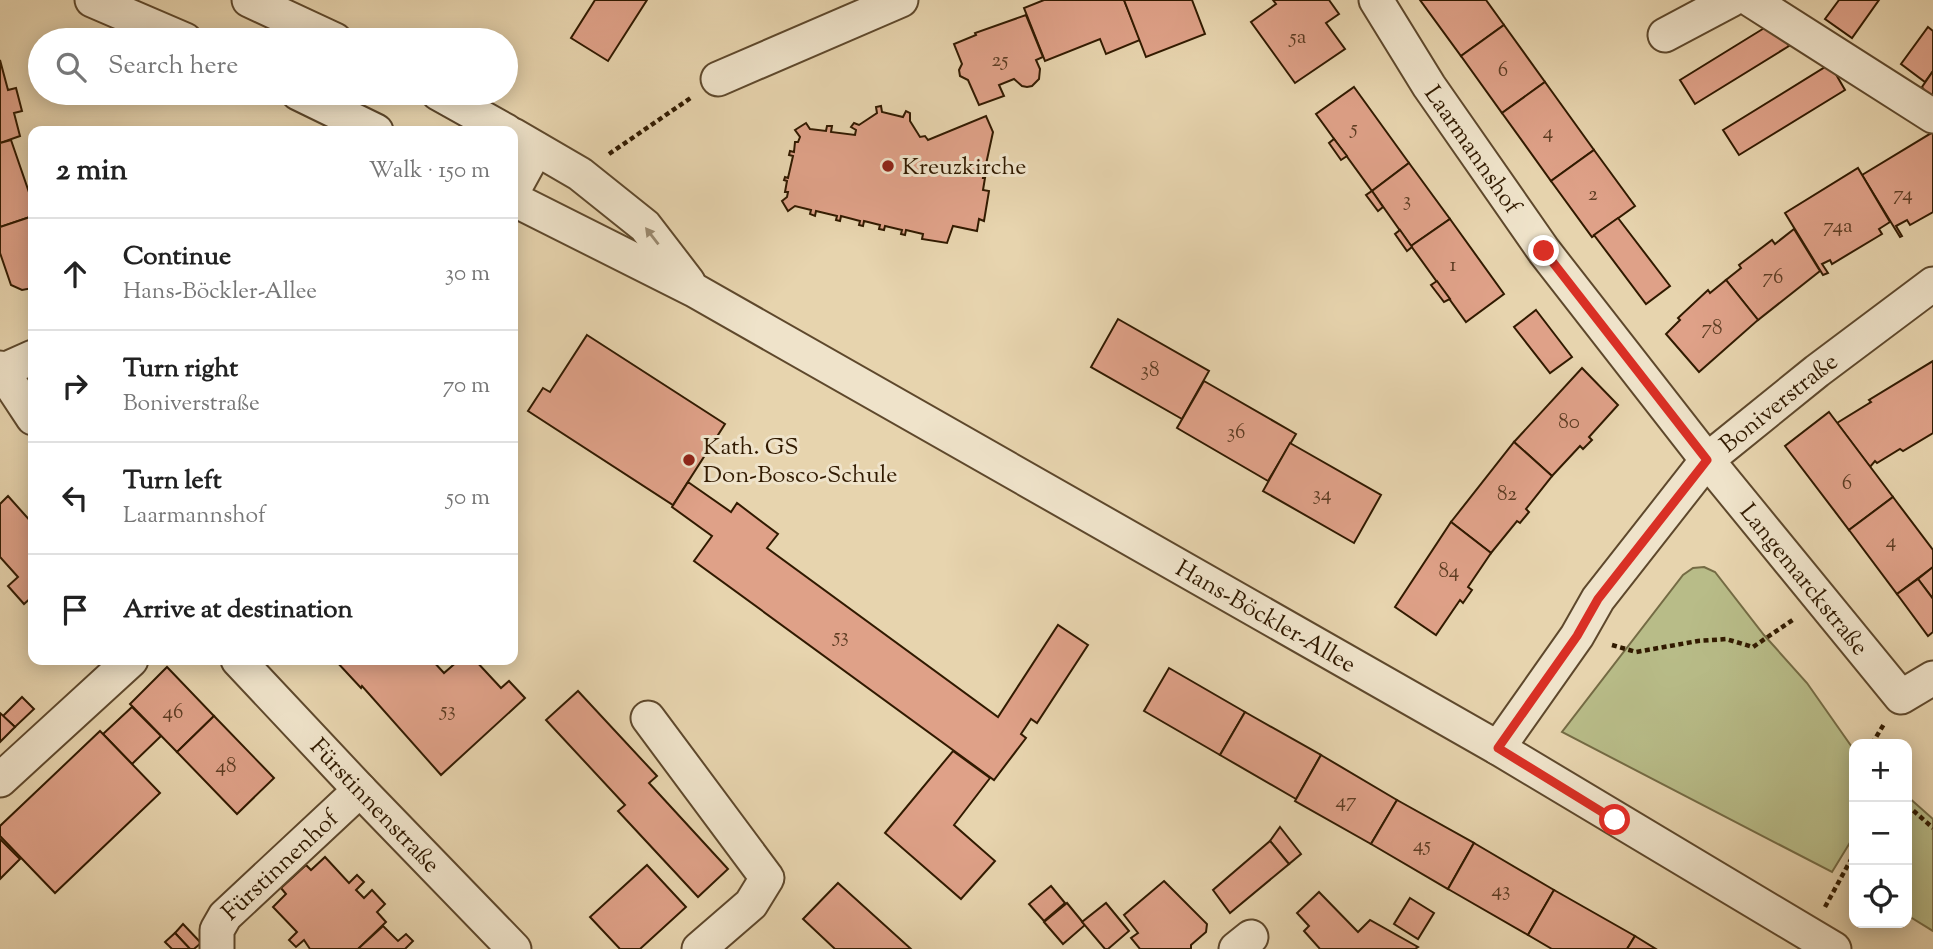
<!DOCTYPE html>
<html lang="en">
<head>
<meta charset="utf-8">
<style>
  :root { --surface:#fff; --page:#f6f6f6; --text:#222; --muted:#767676; --line:#e0e0e0 }
  body { margin:0; font-family:"Sorts Mill Goudy",serif; background:var(--page); color:var(--text) }
  .controls { position:absolute; right:21px; bottom:21px; display:grid; overflow:hidden; border-radius:14px; box-shadow:0 4px 18px #0003 }
  .controls button { width:63px; height:63px; display:grid; place-items:center; padding:0; border:0; border-bottom:2px solid var(--line); background:var(--surface); color:var(--text); font:35px sans-serif }
  .stop { position:absolute; width:21px; height:21px; margin:-16px; border:5px solid #d93025; border-radius:50%; background:#fff }
  .stop.end { background:#d93025; border-color:#fff; box-shadow:0 2px 7px #0008 }
  .list { margin:0; padding:0; list-style:none }
  h2 { display:flex; justify-content:space-between; align-items:center; height:91px; margin:0; padding:0 28px; font-size:30px }
  h2 small { font-size:23px; font-weight:400; color:var(--muted) }
  .list li { display:grid; grid-template-columns:46px 1fr auto; gap:21px; align-items:center; box-sizing:border-box; height:112px; padding:0 28px; border-top:2px solid var(--line) }
  .list b { display:block; font-size:26px; white-space:nowrap }
  .list p { margin:0; font-size:23px; white-space:nowrap; color:var(--muted) }
  .list em { font-size:23px; font-style:normal; color:var(--muted) }
  .icon { flex:none; width:38px; height:38px; fill:none; stroke:currentColor; stroke-width:2; stroke-linecap:round; stroke-linejoin:round }
  .map { position:relative; flex:none; width:1933px; height:949px; overflow:hidden }
  .search { position:absolute; background:var(--surface); box-shadow:0 4px 18px #0003; left:28px; top:28px; width:490px; height:77px; display:flex; align-items:center; gap:18px; box-sizing:border-box; padding:0 24px; border-radius:38px; color:var(--muted); font-size:26px }
  .panel { position:absolute; background:var(--surface); box-shadow:0 4px 18px #0003; left:28px; top:126px; width:490px; height:539px; border-radius:14px }
  .map>svg:first-child { display:block }
</style>
</head>
<body>
<div class="map">
<svg width="1933" height="949" viewBox="0 0 1933 949">
  <rect width="100%" height="100%" fill="#e7d4ae"/>
  <filter id="stains"><feTurbulence type="fractalNoise" baseFrequency=".00286" numOctaves="4"/><feColorMatrix values="0 0 0 0 .2 0 0 0 0 .09 0 0 0 0 .02 0 0 0 .5 -.17"/></filter>
  <radialGradient id="worn" r=".72"><stop offset=".6" stop-color="#630" stop-opacity="0"/><stop offset="1" stop-color="#630" stop-opacity=".3"/></radialGradient>
  <g fill="#b8bc88" stroke="#746b44" stroke-width="2">
    <path d="M1704 567 1715 572 1764 635 1807 683 1854 750V836L1832 872 1562 732 1683 575 1693 568Z"/>
    <path d="M1907 796 1933 819V931L1907 915Z"/>
  </g>
  <g fill="#dfa188" stroke="#311a00" stroke-width="2">
    <path d="M595 0H647L608 61 571 38Z"/>
    <path d="M1044 0H1124L1140 40 1106 54 1100 39 1045 61 1024 8Z"/>
    <path d="M1124 0H1192L1205 34 1146 57Z"/>
    <path d="M1273 0H1329L1339 14 1326 23 1345 49 1295 83 1251 22 1276 4Z"/>
    <path d="M1420 0H1486L1504 25 1461 56Z"/>
    <path d="M1839 0H1879L1852 38 1825 19Z"/>
    <path d="M1026 15 1043 57 1036 60 1040 69 1039 79 1032 86 1027 87 1022 86 1014 79 999 85 1004 96 979 105 968 80 960 76 959 70 962 64 954 44 976 35 975 33Z"/>
    <path d="M1774 22 1789 46 1695 104 1680 80Z"/>
    <path d="M1504 25 1545 82 1502 113 1461 56Z"/>
    <path d="M1928 27 1933 31V71L1925 82 1901 64Z"/>
    <path d="M0 60 8 90 16 88 22 111 14 113 20 136 0 143Z"/>
    <path d="M1830 64 1845 90 1739 155 1723 130Z"/>
    <path d="M1933 71V102L1922 87Z"/>
    <path d="M1545 82 1594 150 1551 181 1502 113Z"/>
    <path d="M1354 87 1409 163 1372 191 1316 114Z"/>
    <path d="M881 106 882 112 903 117 906 111 910 113V121L920 137 925 136 928 140 986 116 993 132 983 178H985L983 190 989 191 984 221 979 219 977 231 953 226 947 243 922 239 923 234 906 230 905 235 901 234 902 230 885 226 884 230 879 229 880 225 864 221 863 226 859 225 860 221 841 216 840 221 836 220 837 216 816 211 815 216 810 214 811 210 795 206 788 211 782 201 787 197 788 192H785L787 181 784 180 785 177 788 178 793 156 789 155 790 151 794 152 795 142H798L800 137 795 130 806 123 810 129 826 131 827 126H832L831 132 855 135 856 130 851 127 854 123 859 125 877 113 876 107Z"/>
    <path d="M1933 132V212L1910 225 1907 220 1896 226 1902 236 1900 237 1862 175Z"/>
    <path d="M1334 139 1347 156 1341 160 1329 143Z"/>
    <path d="M11 140 33 204V216L0 227V143Z"/>
    <path d="M1594 150 1635 206 1592 237 1551 181Z"/>
    <path d="M1409 163 1450 219 1411 246 1372 191Z"/>
    <path d="M1858 168 1890 222 1879 229 1882 234 1832 264 1830 260 1822 264 1828 273 1823 275 1785 213Z"/>
    <path d="M1372 191 1383 207 1378 211 1366 195Z"/>
    <path d="M33 216V288L22 290 11 285 0 253V227Z"/>
    <path d="M1618 218 1670 286 1646 304 1594 235Z"/>
    <path d="M1450 219 1504 294 1466 322 1411 246Z"/>
    <path d="M1794 229 1820 271 1758 320 1726 280 1741 268 1739 265 1772 240 1775 244Z"/>
    <path d="M1400 230 1412 247 1407 251 1395 234Z"/>
    <path d="M1726 280 1758 320 1699 372 1666 334 1680 320 1678 318 1708 290 1710 293Z"/>
    <path d="M1437 281 1450 299 1444 302 1431 285Z"/>
    <path d="M1536 310 1572 357 1550 373 1514 327Z"/>
    <path d="M1118 319 1209 371 1182 419 1091 367Z"/>
    <path d="M587 335 725 424 673 505 528 411 543 388 550 392Z"/>
    <path d="M1933 361V433L1903 451 1900 449 1877 463 1875 461 1870 467 1837 423 1871 402 1869 400Z"/>
    <path d="M1582 368 1618 405 1589 437 1592 440 1583 449 1580 446 1552 476 1514 442Z"/>
    <path d="M1204 381 1296 434 1268 481 1177 428Z"/>
    <path d="M1829 412 1893 497 1849 530 1785 446Z"/>
    <path d="M1514 442 1552 476 1526 509 1529 512 1520 523 1517 521 1491 553 1451 522Z"/>
    <path d="M1290 443 1381 495 1354 543 1263 491Z"/>
    <path d="M688 482 731 512 737 503 778 534 767 548 998 717 1058 625 1088 645 1037 723 1031 719 1021 734 1026 738 994 780 694 561 712 536 672 507Z"/>
    <path d="M8 496 33 524V596L24 604 8 586 18 577 0 557V504Z"/>
    <path d="M1893 497 1933 550V567L1897 594 1849 530Z"/>
    <path d="M1451 522 1491 553 1468 587 1472 590 1463 603 1460 600 1436 635 1395 607Z"/>
    <path d="M1933 567V599L1918 579Z"/>
    <path d="M1918 579 1933 599V632L1928 636 1897 594Z"/>
    <path d="M335 660H432L444 673 459 660H475L501 688 509 681 525 698 441 775 362 686 361 688Z"/>
    <path d="M167 667 214 716 177 752 130 704Z"/>
    <path d="M1169 668 1245 712 1220 755 1144 711Z"/>
    <path d="M578 691 657 776 649 783 728 869 698 897 618 811 625 805 546 720Z"/>
    <path d="M22 697 34 709 15 727 3 716Z"/>
    <path d="M132 707 161 736 132 764 103 734Z"/>
    <path d="M1245 712 1321 755 1296 799 1220 755Z"/>
    <path d="M0 713 15 727 0 742Z"/>
    <path d="M214 716 274 778 237 814 177 752Z"/>
    <path d="M100 731 160 793 55 893 0 836V826Z"/>
    <path d="M953 751 990 778 954 825 995 861 961 899 885 833Z"/>
    <path d="M1321 755 1397 800 1371 844 1295 801Z"/>
    <path d="M1397 800 1474 843 1448 889 1371 844Z"/>
    <path d="M1280 827 1301 854 1289 864 1270 841Z"/>
    <path d="M0 839 20 859 0 879Z"/>
    <path d="M1270 841 1289 864 1230 913 1213 890Z"/>
    <path d="M1474 843 1554 890 1528 935 1448 889Z"/>
    <path d="M325 857 349 883 357 875 364 882 356 890 364 898 372 890 385 904 377 912 386 922 358 949H310L304 940 296 947 289 940 297 932 273 907 286 894 281 888 306 865 311 870Z"/>
    <path d="M647 865 686 907 640 949H620L590 917Z"/>
    <path d="M1164 881 1207 924 1206 932 1191 945V949H1140L1131 938 1138 933 1124 915Z"/>
    <path d="M838 883 911 949H835L803 919Z"/>
    <path d="M1051 886 1065 903 1044 921 1029 904Z"/>
    <path d="M1554 890 1635 936 1627 949H1552L1528 935Z"/>
    <path d="M1319 892 1358 932 1370 920 1418 947 1415 949H1320L1304 931 1309 926 1297 913Z"/>
    <path d="M1410 898 1434 913 1418 939 1394 924Z"/>
    <path d="M1067 903 1085 925 1063 944 1044 922Z"/>
    <path d="M1106 903 1129 931 1108 949H1105L1082 922Z"/>
    <path d="M183 924 201 943 194 949H190L175 933Z"/>
    <path d="M383 926 398 941 406 934 413 941 405 949H358Z"/>
    <path d="M175 933 190 949H172L165 942Z"/>
    <path d="M1635 936 1656 949H1627Z"/>
  </g>
  <g fill="none" stroke-linecap="round" stroke-linejoin="round">
    <defs>
      <g id="minor">
        <path d="M92 0 185 40"/>
        <path d="M249 0 335 40"/>
        <path id="s1" d="M1376 0 1429 86 1544 251 1707 460 1901 697 1933 678"/>
        <path d="M1751 0 1933 116"/>
        <path d="M1665 35 1731 0"/>
        <path d="M718 79 901 0"/>
        <path d="M298 93 376 131"/>
        <path d="M438 93 506 131"/>
        <path d="M513 135 580 174 645 226 688 282"/>
        <path d="M513 191 536 149"/>
        <path id="s2" d="M513 199 694 290 1498 748 1834 949"/>
        <path d="M0 368 33 418"/>
        <path d="M2 371 33 357"/>
        <path id="s3" d="M238 660 360 790 514 949"/>
        <path d="M648 718 767 878 751 904 699 949"/>
        <path id="s4" d="M1498 748 1577 636 1598 599 1707 460 1817 371 1933 284"/>
        <path d="M0 780 131 660"/>
        <path id="s5" d="M217 949V930L225 916 360 790"/>
        <path d="M1236 949 1251 937"/>
      </g>
    </defs>
    <use href="#minor" stroke="#5e482c" stroke-width="37"/>
    <g stroke="#311a00" stroke-width="4.5" stroke-dasharray="5 3.5" stroke-linecap="butt">
      <path d="M609 154 692 97"/>
      <path d="M1612 645 1636 652 1698 641 1726 639 1753 647 1794 619"/>
      <path d="M1872 744 1884 724"/>
      <path d="M1907 805 1933 828"/>
      <path d="M1825 907 1854 854"/>
    </g>
    <use href="#minor" stroke="#efe3ca" stroke-width="33"/>
  </g>
  <defs><path id="oneway-solid" d="M-6-.8H1V-3.2L6.5 0L1 3.2V.8H-6Z" transform="scale(1.75)"/></defs>
  <use fill="#9a896f" href="#oneway-solid" transform="translate(652 236) rotate(-128)"/>
  <g fill="none" stroke-linecap="round" stroke-linejoin="round">
    <path stroke="#d93025" stroke-width="9" d="M1544 251 1707 460 1598 599 1577 636 1498 748 1615 820"/>
  </g>
  <g fill="#8f2418" stroke="#efe3ca" stroke-width="2.5">
    <circle cx="888" cy="166" r="7"/>
    <circle cx="689" cy="460" r="7"/>
  </g>
  <g text-anchor="middle" stroke-width="6" stroke-linejoin="round" paint-order="stroke">
    <g font-size="21" fill="#5c3c22">
      <text x="1298" y="43">5a</text>
      <text x="1000" y="66">25</text>
      <text x="1503" y="76">6</text>
      <text x="1354" y="134">5</text>
      <text x="1548" y="138">4</text>
      <text x="1593" y="200">2</text>
      <text x="1903" y="200">74</text>
      <text x="1407" y="206">3</text>
      <text x="1838" y="232">74a</text>
      <text x="1453" y="271">1</text>
      <text x="1773" y="283">76</text>
      <text x="1712" y="334">78</text>
      <text x="1150" y="376">38</text>
      <text x="1569" y="428">80</text>
      <text x="1236" y="438">36</text>
      <text x="1847" y="489">6</text>
      <text x="1322" y="500">34</text>
      <text x="1507" y="500">82</text>
      <text x="1891" y="547">4</text>
      <text x="1449" y="577">84</text>
      <text x="841" y="642">53</text>
      <text x="448" y="716">53</text>
      <text x="173" y="718">46</text>
      <text x="226" y="772">48</text>
      <text x="1346" y="807">47</text>
      <text x="1422" y="851">45</text>
      <text x="1501" y="896">43</text>
    </g>
    <g font-size="24" fill="#311a00" stroke="#efe3ca">
      <text dy="8" stroke="none"><textPath href="#s1" startOffset="178">Laarmannshof</textPath></text>
      <text dy="8" stroke="none"><textPath href="#s4" startOffset="448">Boniverstraße</textPath></text>
      <text dy="8" stroke="none"><textPath href="#s1" startOffset="721">Langemarckstraße</textPath></text>
      <text dy="8" stroke="none"><textPath href="#s2" startOffset="861">Hans-Böckler-Allee</textPath></text>
      <text dy="8" stroke="none"><textPath href="#s3" startOffset="200">Fürstinnenstraße</textPath></text>
      <text dy="8" stroke="none"><textPath href="#s5" startOffset="110">Fürstinnenhof</textPath></text>
    </g>
    <g font-size="24" fill="#311a00" stroke="#efe3ca" text-anchor="start">
      <text x="902" y="174">Kreuzkirche</text>
      <text x="703" y="454">Kath. GS<tspan x="703" dy="28">Don-Bosco-Schule</tspan></text>
    </g>
  </g>
  <rect width="100%" height="100%" filter="url(#stains)"/>
  <rect width="100%" height="100%" fill="url(#worn)"/>
</svg>
<div class="controls">
<button>+</button>
<button>−</button>
<button><svg class="icon" aria-label="locate" viewBox="0 0 24 24"><circle cx="12" cy="12" r="6"/><path d="M12 2v4M12 18v4M2 12h4M18 12h4"/></svg></button>
</div>
<div class="stop" style="left:1615px;top:820px"></div>
<div class="stop end" style="left:1544px;top:251px"></div>
<div class="search"><svg class="icon" aria-label="search" viewBox="0 0 24 24"><circle cx="10" cy="10" r="6"/><path d="M15 15l6 6"/></svg>Search here</div>
<section class="panel">
<h2>2 min<small>Walk · 150 m</small></h2>
<ul class="list">
<li><svg class="icon" aria-label="ahead" viewBox="0 0 24 24"><path d="M12 20V5M6 11l6-6 6 6"/></svg><div><b>Continue</b><p>Hans-Böckler-Allee</p></div><em>30 m</em></li>
<li><svg class="icon" aria-label="right" viewBox="0 0 24 24"><path d="M7 20v-9h11M14 6l5 5-5 5"/></svg><div><b>Turn right</b><p>Boniverstraße</p></div><em>70 m</em></li>
<li><svg class="icon" aria-label="left" viewBox="0 0 24 24"><path d="M17 20v-9H6M10 6l-5 5 5 5"/></svg><div><b>Turn left</b><p>Laarmannshof</p></div><em>50 m</em></li>
<li><svg class="icon" aria-label="arrive" viewBox="0 0 24 24"><path d="M6 21V4h12l-3 4 3 4H6"/></svg><div><b>Arrive at destination</b></div></li>
</ul>
</section>
</div>
</body>
</html>
